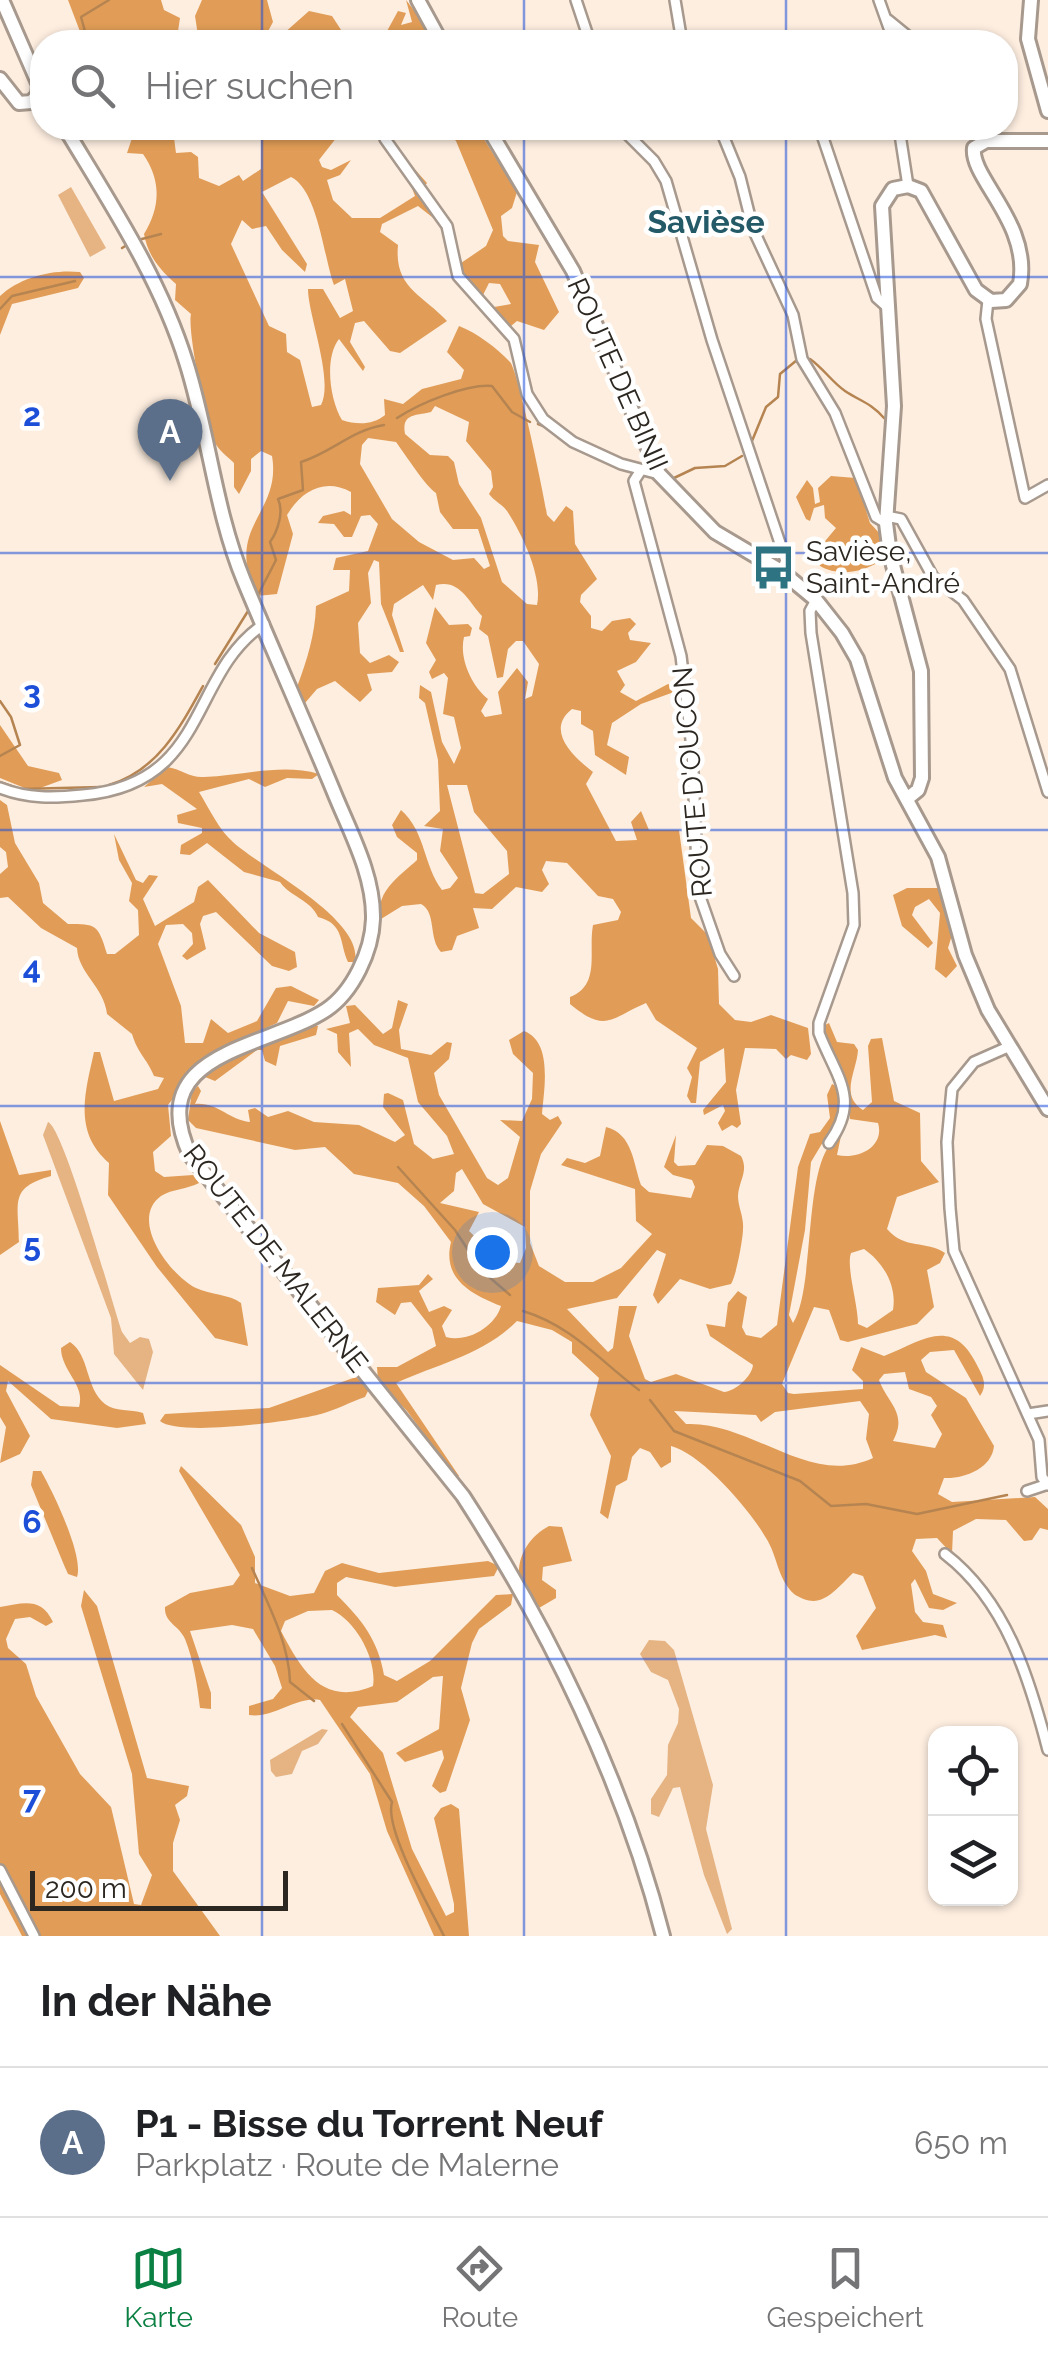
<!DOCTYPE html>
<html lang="de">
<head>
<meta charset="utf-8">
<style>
  :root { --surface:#fff; --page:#f2f2f2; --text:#202124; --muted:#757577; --line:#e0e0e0; --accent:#0b8043 }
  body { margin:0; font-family:Raleway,sans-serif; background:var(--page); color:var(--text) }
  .controls { position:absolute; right:30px; bottom:30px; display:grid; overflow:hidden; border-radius:20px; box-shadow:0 2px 8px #0004 }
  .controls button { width:90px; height:90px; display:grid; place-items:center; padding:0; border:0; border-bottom:2px solid var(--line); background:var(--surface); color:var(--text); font:50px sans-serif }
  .scale { position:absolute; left:30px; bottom:25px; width:258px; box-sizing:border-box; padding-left:10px; border:5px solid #2c2721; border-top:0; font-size:28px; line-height:35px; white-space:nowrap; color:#2c2721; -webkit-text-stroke:8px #fff; paint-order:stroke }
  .you { position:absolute; left:492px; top:1252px; width:35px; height:35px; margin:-25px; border:8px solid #fff; border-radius:50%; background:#1a73e8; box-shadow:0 0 0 15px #1a73e833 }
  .badge { display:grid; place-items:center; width:65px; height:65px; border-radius:50%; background:var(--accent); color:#fff; font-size:32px; font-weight:700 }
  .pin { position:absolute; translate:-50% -82px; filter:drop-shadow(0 2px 5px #0008) }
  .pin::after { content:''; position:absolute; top:52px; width:35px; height:30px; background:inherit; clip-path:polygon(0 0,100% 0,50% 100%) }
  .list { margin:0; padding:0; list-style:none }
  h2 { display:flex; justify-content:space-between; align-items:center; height:130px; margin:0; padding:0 40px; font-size:42px }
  h2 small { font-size:32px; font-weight:400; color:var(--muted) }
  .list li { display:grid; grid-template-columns:65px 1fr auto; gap:30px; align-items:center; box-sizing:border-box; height:150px; padding:0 40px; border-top:2px solid var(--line) }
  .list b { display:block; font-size:38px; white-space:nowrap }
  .list p { margin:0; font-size:32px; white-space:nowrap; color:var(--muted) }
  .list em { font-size:32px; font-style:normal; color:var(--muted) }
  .icon { flex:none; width:55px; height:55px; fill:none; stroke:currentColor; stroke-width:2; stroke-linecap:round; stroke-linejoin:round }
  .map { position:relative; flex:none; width:1048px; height:1936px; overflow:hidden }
  .search { position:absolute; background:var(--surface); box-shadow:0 2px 8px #0004; left:30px; right:30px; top:30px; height:110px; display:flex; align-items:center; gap:25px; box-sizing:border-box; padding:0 35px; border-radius:40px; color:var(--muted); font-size:38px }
  .sheet { height:280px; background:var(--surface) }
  nav { display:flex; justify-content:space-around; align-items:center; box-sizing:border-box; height:140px; border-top:2px solid var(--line); background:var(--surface); font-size:28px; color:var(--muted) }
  nav a { display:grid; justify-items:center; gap:5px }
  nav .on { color:var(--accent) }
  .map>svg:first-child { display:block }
</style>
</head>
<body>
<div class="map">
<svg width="1048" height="1936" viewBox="0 0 1048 1936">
  <rect width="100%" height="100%" fill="#fdeee0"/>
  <g fill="#e6b383">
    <path d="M71 187 106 248 90 257 58 195Z"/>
    <path d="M48 1122C64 1128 112 1303 122 1332L130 1343 140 1337 149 1339 153 1352 143 1390 114 1354 111 1318 43 1135Z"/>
    <path d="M649 1640 665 1641 674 1650 713 1785 706 1829 732 1929 727 1934 704 1875 680 1787 673 1788 659 1817 651 1814V1799L667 1775 668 1745 678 1723 679 1709 668 1680 651 1672 640 1654Z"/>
    <path d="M322 1729 328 1730 318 1744 302 1751 292 1774 276 1777 271 1771 270 1760Z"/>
  </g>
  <g fill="#e19d57" fill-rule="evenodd">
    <path d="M68 0H161L164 10 180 18 177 38 180 42H84Z"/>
    <path d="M202 0H267L273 22 266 35 267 42H199L195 16Z"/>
    <path d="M406 0 428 28 431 42H381L398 11 406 13 401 25 412 22Z"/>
    <path d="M309 11 332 16 345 36 343 42H274Z"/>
    <path d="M129 128H149L174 138 176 153 191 152 198 157 199 178 219 186 239 175 243 181 261 169V128H290L297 139C317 137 322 128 344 128L319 160 322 167 331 170 351 160 340 175 327 180 333 200 352 218H380L415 196 406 173 411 165 427 183 421 191 432 197 442 212 441 224 418 206 382 224 380 232 398 245C394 288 422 294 447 321L400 353 390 351 364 321 355 323 350 342 365 367 363 371 339 339C324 358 330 401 342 420 357 425 373 425 385 415L384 399 403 404 422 389 461 379 464 370 447 352 459 326C477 333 497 348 510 362 518 370 544 495 547 515L554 522 566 506 573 511 575 544 597 579 581 595 580 602 591 616V628L602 631 612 621 630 618 636 624 628 633 630 640 651 643 636 662 617 671 625 685 620 692 636 701 668 684 673 686 674 692 641 704 612 723 607 745 629 757 626 775 595 755 593 731 581 724V711L572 709C544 731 575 758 593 772L586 784 616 841 637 840 631 822 641 811 649 830H679L691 918 708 935 718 969 719 1004 735 1020 751 1022 771 1015 808 1028 811 1054 807 1060 791 1055 786 1059 776 1049 745 1048 736 1090 741 1124 737 1128 732 1125 722 1131 718 1123 725 1111 723 1105 704 1115 703 1110 726 1082 724 1048 700 1062 696 1103H691L687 1096 692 1077 687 1068 697 1048 656 1020 646 1003C611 1018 606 1034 570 1004V997C601 985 588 952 593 925L618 920 621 912 613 899 598 896 567 863 546 861 542 870 549 884 542 892 516 887 492 909 473 908 479 928 457 936 452 950 441 952C428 938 437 913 421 904L402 906 381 919C374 892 400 876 417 860V853L397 837 392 825 401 810C426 832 423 865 442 890L450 888 458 878 440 851 443 829 424 826 440 811 438 760 425 703 419 698 420 685 431 692 442 742 454 764 461 748 454 717 443 714 448 678 444 673 432 679 429 672 436 660 426 643 435 607 449 625 468 624 472 628 470 636 464 637C459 658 471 685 488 699L481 711 485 717 502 714 498 692 517 668 528 682 525 699 532 696 539 664 523 641H516L508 649 503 677 497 678 488 636 479 629 482 616C468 601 460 579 436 585L433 600 423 585 394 604 392 615 404 652H400L381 604 379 562 374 560 368 573 371 603 358 623 360 653 370 663 389 655 399 662 392 672 367 674 372 690 360 702 335 681 317 689 305 703 322 748 297 687C307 660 315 635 316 606L349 591 350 570H333L336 558 368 551 378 524 370 515 361 516 352 537H344L334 524 318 523 323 516 344 511 351 515V492C325 478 302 490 287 515L293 534 277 594 257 596C223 525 282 515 272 456L261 451 251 459V471L239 494 234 487V463C229 458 221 452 217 446 207 431 187 330 191 314L175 300 176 284C160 270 148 256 144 234 160 208 162 181 143 154L127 153 133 135ZM291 177C318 190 324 259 334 285L345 279 353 311 340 318 323 289H308C308 315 334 380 321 405L312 407 300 360 287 352 286 334 269 326 231 244 242 220 252 229 266 226 282 250 305 272 307 264 262 192ZM435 406 469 422 466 441 491 471 493 487 489 494C494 501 502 504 507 511 522 534 543 577 537 605L527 604 502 582 481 518 459 484 454 462 448 456 430 455 405 434C401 412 418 416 431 412ZM368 438 396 442C405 454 426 487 436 493L440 512 453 529H478L490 566 484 569 474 558 453 560 419 542 392 519 360 464 362 445ZM447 785H467L474 812 507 851 509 874 483 894 475 893Z"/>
    <path d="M443 128H477L517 192 512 208 501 216 503 236 508 241 539 245 535 262 559 312 544 330 517 321 511 326 494 307 511 304 500 284 489 283 483 295 461 273V263L486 246 493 230 456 141Z"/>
    <path d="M80 272 84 278 78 288 12 304 0 335V296C20 277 53 269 80 272Z"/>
    <path d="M831 476 856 478 870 523 881 535 877 563C860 573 837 576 820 566L821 546 836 528 825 518 824 505 814 508 810 521 806 519 796 497 807 480 813 488 815 504 820 502 818 488Z"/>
    <path d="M0 725 28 766 59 773 62 780 32 791 0 778Z"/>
    <path d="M167 767C181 769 190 778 204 777 242 776 281 763 319 774L312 779 287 778 265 787 249 779 199 792C209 808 219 830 233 842 261 868 364 919 355 962H348C339 943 345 924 318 917 311 900 289 896 280 882L244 872 207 843 190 855 180 854 181 845 202 833V828L178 823 177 815 197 809 162 784 144 787Z"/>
    <path d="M0 800 7 805 15 843 39 883 43 903 68 924C96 924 98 924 107 954H115L139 935 138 910 129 901 132 883 119 860 114 834 136 880 143 883 149 875 158 876 143 899 155 926 194 902 198 887 208 880 259 933 295 952 297 967 289 971 272 966 216 912 203 916 200 924 206 949 187 960 182 956 193 944 192 933 183 924 166 925 158 944 181 1006 185 1043H203L211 1019 228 1033 257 1021 276 988 291 986 319 1000 314 1006 288 1001 277 1023 223 1047 196 1069 168 1105 171 1136 153 1152 155 1171 164 1177 193 1175 199 1183C188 1189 172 1189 161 1196 128 1220 171 1276 196 1288 211 1295 229 1294 241 1303L248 1346 215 1338 157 1267 108 1195 109 1163C73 1132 85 1093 94 1052H100L114 1101 158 1089 164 1078 154 1076C146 1057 138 1054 132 1034L107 1014C104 987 78 973 77 948L41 928 8 897 0 898V874L8 867 6 852 0 847Z"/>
    <path d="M907 888H942L952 935 948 948 957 966 946 978 935 969 940 913 929 899 915 907 912 915 933 943 928 948 902 926 893 895Z"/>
    <path d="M398 1000 408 1004 399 1030 401 1049 431 1055 447 1042 452 1043 449 1059 434 1073 439 1095 487 1178 498 1185 508 1178 520 1137 500 1120 522 1121 532 1099 533 1073 513 1054 509 1040 524 1031C553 1042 544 1089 542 1114L550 1120 558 1116 562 1123 541 1154 530 1191V1243L539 1266 565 1282H593L621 1268 652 1234 636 1221 635 1189 561 1165 567 1158 585 1163 600 1156 606 1127C633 1134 633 1163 641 1185L649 1192 691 1198 695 1187 692 1180 673 1175 664 1167 676 1135 674 1162 678 1166 695 1165 707 1145 723 1146 741 1156C749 1171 739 1180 738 1196 738 1207 744 1217 743 1229 743 1239 736 1277 731 1284L710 1289 680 1279 658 1304 653 1295 666 1254 657 1250 617 1298 567 1309 608 1352 613 1348 619 1306H637L629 1336 645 1379 651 1382 676 1374 724 1392C736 1391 752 1376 753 1365L710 1336 706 1324 725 1327 728 1303 738 1291 747 1297 742 1327 746 1335 761 1338 777 1325 798 1167 810 1134 820 1132 830 1118 827 1095 832 1084 838 1087 841 1112 811 1162 805 1230 789 1315 793 1323C817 1286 801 1151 841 1136L837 1155C859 1160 885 1146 878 1123L850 1119 847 1091 823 1026 829 1023 837 1042 854 1044 858 1050C857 1071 839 1095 863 1110L872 1102 868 1046 871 1039 882 1038 894 1101 920 1113 921 1161 939 1182 897 1197 887 1229C905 1250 926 1240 945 1253L940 1263 927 1270 934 1307 917 1324 848 1342 840 1340 829 1310 814 1307 782 1384 788 1393 794 1394 863 1389V1381L852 1370 861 1347 884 1356C922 1341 953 1314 978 1367 984 1378 987 1386 980 1396L954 1350 930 1352 921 1360 926 1372 966 1398 994 1446C992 1468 965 1479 944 1478L938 1494 952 1502 1035 1497 1048 1509V1530L1040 1528 1032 1540 1024 1541 1006 1520 976 1519 953 1531 952 1554 937 1538 916 1539 912 1551 926 1571 933 1594 957 1603 943 1610 929 1608 915 1579 911 1584 915 1612 923 1622 943 1625 947 1638 935 1635 862 1650 856 1636 876 1608 863 1576 853 1573C834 1591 821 1612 794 1594 777 1578 778 1557 766 1538 750 1510 702 1454 671 1446V1462L661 1468 650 1452 640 1448 632 1457 627 1480 616 1486 608 1519 600 1513 611 1456 590 1415 599 1378 572 1353V1342L552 1330 517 1321C483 1355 438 1364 396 1383L459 1476 456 1477 407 1411 378 1381 377 1367H397L436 1346 432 1329 411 1302 401 1303 395 1315 376 1302 378 1288 419 1285 428 1274 433 1279 419 1291 429 1312 444 1306 452 1310 442 1326 446 1337C467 1343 495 1327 501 1306 470 1294 442 1278 451 1242L424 1206 398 1183 354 1174 325 1147 295 1150 196 1128 188 1120 192 1091 198 1086 201 1091 195 1104C218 1102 228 1120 250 1122L248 1110 255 1108 268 1117 288 1111 314 1122 359 1125 395 1142 405 1135 383 1107 384 1094 388 1093 403 1100 414 1144 433 1159 454 1154 447 1136 418 1102 408 1058 374 1045 358 1029 349 1033 351 1067 338 1052 337 1034 326 1029 350 1023 346 1006 355 1005 383 1034 392 1028ZM462 1169 483 1204 525 1227 526 1248 520 1263 500 1261 469 1231 479 1212 440 1203 454 1191 456 1173ZM864 1249C884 1263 897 1286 893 1310L867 1328 858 1324C858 1304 846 1267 851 1253ZM905 1372 909 1389 931 1397 937 1406 931 1415 942 1434 935 1448 893 1441C908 1413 888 1404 879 1380L884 1374ZM860 1401 869 1414 866 1439 873 1458C809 1488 752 1421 686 1424L674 1411 756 1415 761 1422 775 1412Z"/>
    <path d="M309 1025 318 1026 316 1035 280 1046 276 1066 265 1061 262 1050H257L215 1081 205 1077 232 1056Z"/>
    <path d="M0 1121 19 1175 51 1170V1176C8 1188 19 1203 19 1242L0 1255Z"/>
    <path d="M70 1342C90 1355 85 1388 105 1404 115 1412 131 1409 143 1413L146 1424 117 1428 51 1419 8 1381 6 1391 30 1436 20 1454 0 1463 6 1427 0 1417V1365L60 1406 79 1407C86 1385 61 1371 61 1348Z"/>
    <path d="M356 1377 369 1389 365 1397C350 1402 336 1410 321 1414 295 1421 178 1437 160 1421L165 1414 269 1408Z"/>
    <path d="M181 1466 241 1525 255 1557V1583L290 1596 314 1593 325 1571 342 1563 379 1573 488 1561 499 1566 494 1576 395 1587 346 1577 337 1583V1595C362 1620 378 1640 384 1675L397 1681 430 1661 496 1595 513 1594 511 1605 479 1629 472 1643 461 1688 470 1720 446 1791 440 1793 432 1786 444 1758 442 1750 405 1762 396 1753 439 1729 443 1676 433 1677 397 1702 358 1707 350 1717 383 1753 412 1849 446 1916 454 1912V1904L434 1818 441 1808 451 1804 459 1809 469 1936H434L387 1831 370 1774 320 1700C296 1696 273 1719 249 1715V1706L273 1699 282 1688 275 1666 253 1629 232 1625 190 1631 211 1693V1709L200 1708C197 1684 194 1662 185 1639 179 1625 164 1623 165 1607L190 1593 233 1585 240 1575 179 1471ZM332 1610C357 1622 377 1660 373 1686 323 1707 302 1671 281 1631L285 1621 308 1611Z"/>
    <path d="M33 1471H41C53 1492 84 1556 77 1577L68 1574 64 1565 31 1485Z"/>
    <path d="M549 1526 562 1527 572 1561 543 1567 542 1580 556 1590V1598L539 1608C506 1584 517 1543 549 1526Z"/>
    <path d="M84 1590 97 1606 147 1778 189 1786 187 1796 175 1805 180 1820 173 1843V1871L220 1936H22L0 1894V1607C24 1603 41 1597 53 1622L46 1626 30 1617 15 1619 6 1639 8 1648 26 1664 36 1696 80 1774 111 1807 134 1904 141 1905 152 1875 139 1854 132 1774 81 1606Z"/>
  </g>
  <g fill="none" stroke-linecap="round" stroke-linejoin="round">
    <g stroke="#b68451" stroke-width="2.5">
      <path d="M88 42 81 17 109 0"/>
      <path d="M138 240 161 234"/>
      <path d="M122 248 127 245"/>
      <path d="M0 309 12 296 75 281"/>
      <path d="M810 359C823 368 832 382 845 391 860 401 871 403 884 418"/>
      <path d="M397 418C420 403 466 384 492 386L512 412 530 422"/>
      <path d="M538 424 546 427"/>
      <path d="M752 441 766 407 778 397 780 374 797 360"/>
      <path d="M588 454 601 460"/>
      <path d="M615 466 624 470"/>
      <path d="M674 478 695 468 725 466 742 456"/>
      <path d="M259 593 276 560 270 542C278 531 284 511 278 499L303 490 301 462C331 453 352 430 384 425"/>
      <path d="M215 664 248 611"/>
      <path d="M0 701 11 717 20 745 0 756"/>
      <path d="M0 782 20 789 101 787"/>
      <path d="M109 785C157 771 180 728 203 686"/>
      <path d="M398 1167 455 1230 481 1270 510 1295"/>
      <path d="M523 1311C572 1326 599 1360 639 1390"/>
      <path d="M650 1400 674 1431 800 1481 831 1506 866 1504 917 1514 1007 1495"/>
      <path d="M252 1568C268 1604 289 1643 290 1682L314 1701"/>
      <path d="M342 1724 392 1802C384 1829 430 1908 444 1936"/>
    </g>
    <defs>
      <g id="street">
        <path d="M576 0 590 42"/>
        <path d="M675 0 682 42"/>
        <path d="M879 0 894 42"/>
        <path d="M888 20 915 42"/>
        <path d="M621 128 654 161 666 181 712 340 786 561 781 571"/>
        <path d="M720 128 740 177 753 229 793 315 802 359 835 413 876 517 886 523"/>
        <path d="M899 128 908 186"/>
        <path d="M979 128 986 141"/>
        <path d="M820 129 877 298 886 306"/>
        <path d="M385 139 447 226 458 276 514 339 527 394 543 419 573 442 621 464 659 474"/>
        <path d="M988 300 986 319 1025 498 1048 485"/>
        <path d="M641 470 634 481 681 656 692 748 698 891 720 954 734 976"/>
        <path d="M886 516 901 519 933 577 963 600 1010 669 1048 792"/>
        <path d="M816 600 810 611 811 633 853 893 854 925 819 1023V1033C836 1077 861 1099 829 1143"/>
        <path d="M0 788C28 799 54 798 83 795 210 784 188 675 264 624"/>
        <path d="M1008 1047 974 1062 952 1089 947 1142 950 1208 954 1251 1039 1440 1042 1477 1048 1485"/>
        <path d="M1028 1414 1048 1411"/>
        <path d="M1027 1491 1048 1484"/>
        <path d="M945 1554C1006 1601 1029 1677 1048 1750"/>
        <path d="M0 1870 34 1936"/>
      </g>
      <g id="secondary">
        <path d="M2 0 39 85 38 95"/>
        <path d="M418 0 441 42"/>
        <path d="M1031 0 1028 39 1048 111"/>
        <path d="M0 79 19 103 31 102 38 95"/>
        <path d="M65 128C110 203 160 278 186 362 209 434 215 511 244 581 273 651 304 720 333 790 349 830 374 874 373 919 372 951 353 992 326 1010 267 1049 142 1051 190 1155L463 1496C549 1629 624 1782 663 1936"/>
        <path d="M488 128 573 271 659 474 715 532 781 571 816 600 842 633 857 659 895 778 938 857 965 955 988 1010 1048 1109"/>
        <path d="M908 798 918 790 922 778 921 671 890 554 886 523 894 406 882 206 893 189 908 186 921 191 976 290 991 301 1006 300 1020 284C1031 223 970 178 974 148L986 141H1048"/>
      </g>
    </defs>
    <use href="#street" stroke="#a7998d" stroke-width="14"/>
    <use href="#secondary" stroke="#a7998d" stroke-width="18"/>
    <use href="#street" stroke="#fff" stroke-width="9"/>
    <use href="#secondary" stroke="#fff" stroke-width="12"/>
  </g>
  <path fill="none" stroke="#1d4ed8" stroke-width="2.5" stroke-opacity="0.55" d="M262 0V42M524 0V42M786 0V42M262 128V1936M524 128V1936M786 128V1936M0 277H1048M0 553H1048M0 830H1048M0 1106H1048M0 1383H1048M0 1659H1048"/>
  <defs>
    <symbol id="bus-bare" viewBox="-9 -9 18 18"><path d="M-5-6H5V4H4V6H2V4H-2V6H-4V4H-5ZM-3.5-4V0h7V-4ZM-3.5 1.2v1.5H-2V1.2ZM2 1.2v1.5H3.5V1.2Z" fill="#2e7382" stroke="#fff" stroke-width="2.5" paint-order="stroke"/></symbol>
  </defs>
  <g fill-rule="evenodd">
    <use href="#bus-bare" x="742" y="536" width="63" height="63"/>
  </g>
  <g text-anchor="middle" stroke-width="9" stroke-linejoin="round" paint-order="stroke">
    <g font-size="28" fill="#2c2721" stroke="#fff">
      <text transform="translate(618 374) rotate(66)" y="10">ROUTE DE BINII</text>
      <text transform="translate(692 782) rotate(-95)" y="10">ROUTE D'OUCON</text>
      <text transform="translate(276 1258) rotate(52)" y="10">ROUTE DE MALERNE</text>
    </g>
    <g font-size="28" fill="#2c2721" stroke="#fff" text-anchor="start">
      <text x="806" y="561">Savièse,<tspan x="806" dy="32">Saint-André</tspan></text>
    </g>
    <g font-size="32" font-weight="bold" fill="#245a67" stroke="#fff">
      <text x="706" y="233">Savièse</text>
    </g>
  </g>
  <g font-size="32" text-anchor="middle" font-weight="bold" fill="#1d4ed8" stroke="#fff" stroke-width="9" stroke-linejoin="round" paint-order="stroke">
    <text x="32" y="426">2</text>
    <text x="32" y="703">3</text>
    <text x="32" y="979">4</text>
    <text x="32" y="1256">5</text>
    <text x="32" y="1533">6</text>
    <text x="32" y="1809">7</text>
  </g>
</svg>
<div class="controls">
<button><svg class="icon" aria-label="locate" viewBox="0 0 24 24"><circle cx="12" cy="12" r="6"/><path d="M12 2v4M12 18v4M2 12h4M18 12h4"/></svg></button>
<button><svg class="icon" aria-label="layers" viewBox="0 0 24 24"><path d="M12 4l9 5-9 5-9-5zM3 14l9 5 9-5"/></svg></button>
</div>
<div class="scale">200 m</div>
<div class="you"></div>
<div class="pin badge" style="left:170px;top:481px;background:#5c6f8a">A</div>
<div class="search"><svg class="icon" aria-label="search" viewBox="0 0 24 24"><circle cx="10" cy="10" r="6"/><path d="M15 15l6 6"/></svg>Hier suchen</div>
</div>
<section class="sheet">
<h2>In der Nähe<small></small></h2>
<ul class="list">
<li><span class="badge" style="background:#5c6f8a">A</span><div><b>P1 - Bisse du Torrent Neuf</b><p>Parkplatz · Route de Malerne</p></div><em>650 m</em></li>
</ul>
</section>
<nav>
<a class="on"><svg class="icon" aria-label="map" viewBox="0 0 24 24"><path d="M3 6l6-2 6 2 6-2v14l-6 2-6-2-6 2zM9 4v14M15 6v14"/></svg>Karte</a>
<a><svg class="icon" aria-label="directions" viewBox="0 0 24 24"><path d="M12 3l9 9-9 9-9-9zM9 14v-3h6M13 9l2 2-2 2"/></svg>Route</a>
<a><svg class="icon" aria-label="saved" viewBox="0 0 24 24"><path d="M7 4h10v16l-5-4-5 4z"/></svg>Gespeichert</a>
</nav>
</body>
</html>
